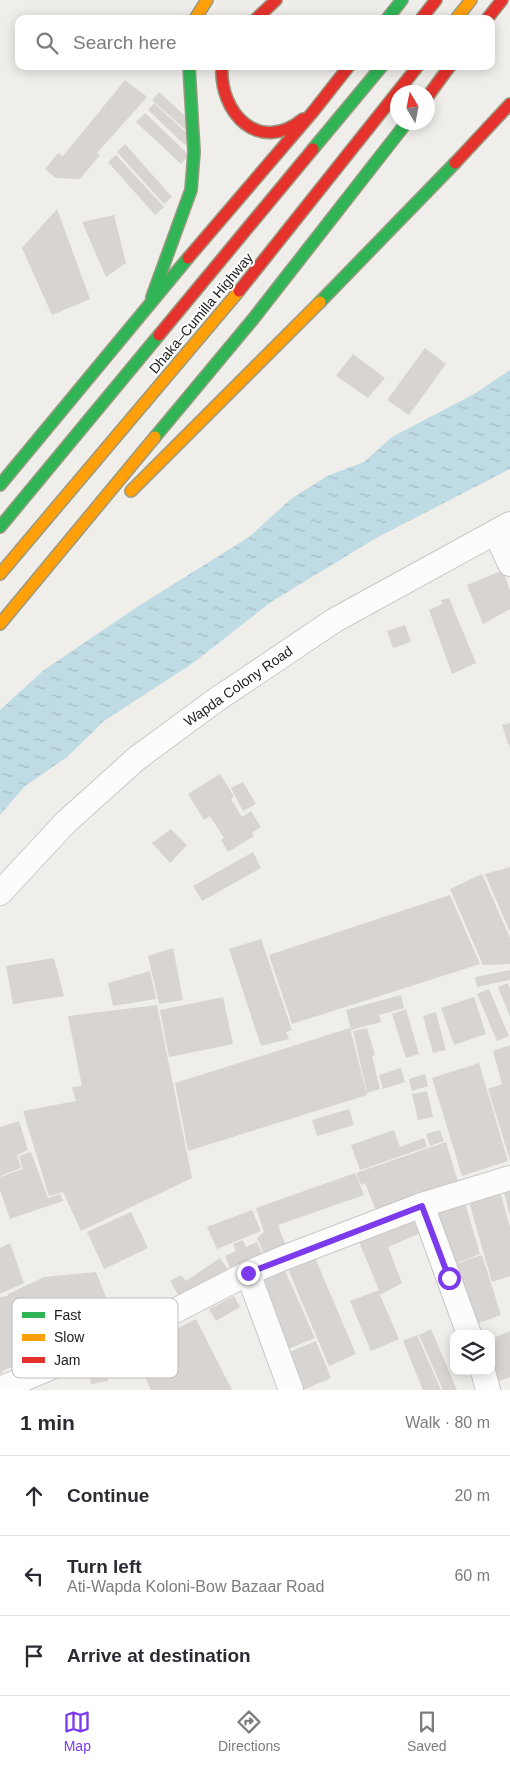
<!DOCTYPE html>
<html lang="en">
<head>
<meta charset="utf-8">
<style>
  :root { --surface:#fff; --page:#f7f7f7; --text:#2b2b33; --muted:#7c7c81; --line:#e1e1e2; --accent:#7c3aed }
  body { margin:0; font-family:Helvetica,sans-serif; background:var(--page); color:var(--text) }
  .controls { position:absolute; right:15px; bottom:15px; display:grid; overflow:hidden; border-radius:10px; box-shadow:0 2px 12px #0003 }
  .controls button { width:45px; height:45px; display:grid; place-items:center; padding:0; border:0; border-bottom:1px solid var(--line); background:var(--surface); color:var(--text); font:25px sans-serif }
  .compass { position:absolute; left:390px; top:85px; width:45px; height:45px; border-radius:50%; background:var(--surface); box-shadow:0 2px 12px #0003; rotate:350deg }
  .stop { position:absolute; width:15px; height:15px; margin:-11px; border:4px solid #7c3aed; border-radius:50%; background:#fff }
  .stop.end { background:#7c3aed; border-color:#fff; box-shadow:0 1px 5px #0008 }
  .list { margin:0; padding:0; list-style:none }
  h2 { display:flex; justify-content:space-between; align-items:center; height:65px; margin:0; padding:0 20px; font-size:21px }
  h2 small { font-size:16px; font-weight:400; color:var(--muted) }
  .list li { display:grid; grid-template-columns:32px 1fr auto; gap:15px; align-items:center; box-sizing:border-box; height:80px; padding:0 20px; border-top:1px solid var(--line) }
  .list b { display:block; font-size:19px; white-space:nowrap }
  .list p { margin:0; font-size:16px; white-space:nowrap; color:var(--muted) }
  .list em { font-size:16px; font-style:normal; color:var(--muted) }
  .icon { flex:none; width:28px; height:28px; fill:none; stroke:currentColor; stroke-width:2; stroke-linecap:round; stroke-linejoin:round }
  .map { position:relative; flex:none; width:510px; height:1390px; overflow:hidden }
  .search { position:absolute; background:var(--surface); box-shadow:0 2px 12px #0003; left:15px; right:15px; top:15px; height:55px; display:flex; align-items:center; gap:12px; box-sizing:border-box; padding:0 18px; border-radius:10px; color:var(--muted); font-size:19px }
  .sheet { height:305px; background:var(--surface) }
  nav { display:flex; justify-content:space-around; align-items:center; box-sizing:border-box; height:70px; border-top:1px solid var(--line); background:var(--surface); font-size:14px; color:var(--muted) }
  nav a { display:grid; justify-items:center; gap:2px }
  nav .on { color:var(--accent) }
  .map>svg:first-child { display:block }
</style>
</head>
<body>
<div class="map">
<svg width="510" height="1390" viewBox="0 0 510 1390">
  <defs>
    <pattern id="water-ripples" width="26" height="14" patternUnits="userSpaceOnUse" patternTransform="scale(1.25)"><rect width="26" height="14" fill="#bfdbe3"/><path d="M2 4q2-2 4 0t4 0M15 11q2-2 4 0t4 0" fill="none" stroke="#a4bcc2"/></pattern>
  </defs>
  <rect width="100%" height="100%" fill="#f0eeeb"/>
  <path fill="url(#water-ripples)" d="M510 370V469L376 538 271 602 193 663 104 721 67 757 25 786 0 815V710L44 670 137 607 249 537 291 499 327 476 364 462 392 437 474 394Z"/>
  <g fill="#d7d4d2">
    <path d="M125 80 147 97 97 153 100 155 80 179 56 178 45 169 58 153 63 156Z"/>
    <path d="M159 92 194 124 187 131 152 100Z"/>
    <path d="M154 103 192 138 185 145 148 110Z"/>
    <path d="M145 113 189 155 181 164 136 122Z"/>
    <path d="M125 144 172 197 164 204 117 152Z"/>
    <path d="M116 155 164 207 155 215 108 162Z"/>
    <path d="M57 209 90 299 52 315 22 248Z"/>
    <path d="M114 215 126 263 106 277 82 222Z"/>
    <path d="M425 348 446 364 409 415 387 400Z"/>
    <path d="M353 354 385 378 368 398 336 376Z"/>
    <path d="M503 570 510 591V609L483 624 467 585Z"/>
    <path d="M449 598 476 663 452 674 429 610 442 604 441 600Z"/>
    <path d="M405 625 411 642 393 648 387 631Z"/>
    <path d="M510 723V749L502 725Z"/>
    <path d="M220 774 234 796 231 799 242 817 251 811 261 827 252 833 254 836 228 852 221 840 224 838 210 816 204 820 188 794Z"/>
    <path d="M243 782 256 804 243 811 231 788Z"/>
    <path d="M171 829 187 845 170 863 152 843Z"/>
    <path d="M253 852 261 868 202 901 193 886Z"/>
    <path d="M510 867V932L485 874Z"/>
    <path d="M482 874 510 938V964L483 965 450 889Z"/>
    <path d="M450 895 480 964 292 1024 269 955Z"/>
    <path d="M261 939 292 1030 286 1032 289 1039 261 1046 229 949Z"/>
    <path d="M173 948 183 1000 159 1004 148 956Z"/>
    <path d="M54 958 64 996 13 1004 6 966Z"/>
    <path d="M510 970V980L477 987 475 977Z"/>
    <path d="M150 971 156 999 113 1006 108 983Z"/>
    <path d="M508 983 510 989V1017L498 987Z"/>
    <path d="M489 989 509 1036 497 1041 477 994Z"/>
    <path d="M401 995 404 1008 379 1015 381 1022 351 1030 346 1010Z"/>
    <path d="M223 997 233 1044 169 1057 160 1010Z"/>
    <path d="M474 997 486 1034 454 1045 441 1008Z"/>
    <path d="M157 1005 192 1178 81 1231 63 1192 49 1196 23 1111 76 1101 72 1087 82 1086 68 1016Z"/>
    <path d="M406 1009 419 1054 406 1058 392 1014Z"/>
    <path d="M436 1012 446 1050 433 1053 423 1016Z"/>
    <path d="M350 1028 367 1095 188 1151 175 1083Z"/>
    <path d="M367 1028 375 1055 372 1056 380 1089 367 1093 353 1031Z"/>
    <path d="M510 1045V1160L488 1089 502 1084 493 1051Z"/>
    <path d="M479 1063 508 1161 462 1176 432 1078Z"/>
    <path d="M401 1068 405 1082 383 1089 379 1075Z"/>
    <path d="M425 1074 428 1086 412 1091 409 1079Z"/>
    <path d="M427 1091 433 1117 418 1120 412 1094Z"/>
    <path d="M349 1109 354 1125 317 1136 312 1120Z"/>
    <path d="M19 1121 28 1150 17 1155 21 1168 0 1176V1127Z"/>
    <path d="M394 1130 400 1147 424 1138 427 1147 360 1170 351 1145Z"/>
    <path d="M440 1130 444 1141 430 1146 426 1134Z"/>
    <path d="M446 1142 459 1185 377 1213 365 1183 361 1185 356 1173Z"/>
    <path d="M31 1152 48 1198 60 1194 63 1201 10 1219 0 1190V1177L23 1169 19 1156Z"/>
    <path d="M355 1173 364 1195 278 1225 287 1249 265 1257 257 1238 264 1232 256 1208Z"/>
    <path d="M510 1186V1213H509L503 1188Z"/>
    <path d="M500 1191 510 1227V1276L492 1282 469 1202Z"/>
    <path d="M465 1203 480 1254 454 1264 433 1214Z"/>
    <path d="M252 1210 261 1231 217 1249 207 1227Z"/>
    <path d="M131 1212 148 1248 104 1269 87 1232Z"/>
    <path d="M419 1218 423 1232 388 1247 402 1283 380 1295 399 1339 371 1351 350 1301 379 1290 359 1242Z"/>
    <path d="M243 1240 246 1247 257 1242 263 1256 231 1271 225 1256 236 1251 233 1244Z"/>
    <path d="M10 1243 24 1283 0 1294V1248Z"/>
    <path d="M482 1255 501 1315 474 1325 452 1265Z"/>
    <path d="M220 1258 229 1271 181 1300 170 1281 181 1275 186 1281Z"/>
    <path d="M315 1258 356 1354 329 1366 288 1269Z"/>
    <path d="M285 1271 315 1338 286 1350 259 1282Z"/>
    <path d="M96 1272 118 1327 104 1333 100 1330 92 1333 93 1336 80 1341 78 1338 71 1341 72 1345 59 1350 58 1347 47 1351 48 1356 34 1362 32 1357 28 1359 30 1363 17 1368 14 1366 2 1371 3 1373 0 1374V1297L8 1296V1294L44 1277Z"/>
    <path d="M234 1296 240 1307 216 1321 209 1309Z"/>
    <path d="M196 1319 232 1390H151L133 1351Z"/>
    <path d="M431 1329 457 1390H443L419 1335Z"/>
    <path d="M510 1331V1377L498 1382 491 1367V1339Z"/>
    <path d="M417 1335 441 1390H423L403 1341Z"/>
    <path d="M316 1341 331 1378 303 1390 287 1353Z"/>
    <path d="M106 1368 108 1381 91 1384 89 1371Z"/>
  </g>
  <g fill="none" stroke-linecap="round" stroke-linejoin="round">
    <defs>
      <g id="street">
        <path d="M496 534 510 564"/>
        <path d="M0 893 65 823 136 759 216 700 335 620 510 524"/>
        <path d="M422 1205 469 1334"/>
        <path d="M248 1273 291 1390"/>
        <path d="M483 1371 488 1390"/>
        <path d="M0 1389 132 1333 248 1273 286 1257 422 1205 510 1178"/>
      </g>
      <g id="fast">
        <path d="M387 19 402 0"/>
        <path d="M313 149 382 66"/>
        <path d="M152 297 191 190 194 152 189 66"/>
        <path d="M320 302 455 163"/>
        <path d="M155 437 254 318 407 122"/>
        <path d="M0 485 188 258"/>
        <path d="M0 527 159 335"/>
      </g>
      <g id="slow">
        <path d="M195 19 207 0"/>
        <path d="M456 19 471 0"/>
        <path d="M131 491 320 302"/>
        <path d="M0 574 239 291"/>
        <path d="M0 624 155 437"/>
      </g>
      <g id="jam">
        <path d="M256 19 276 0"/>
        <path d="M421 19 436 0"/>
        <path d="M487 19 502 0"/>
        <path d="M222 66C219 113 259 155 303 119"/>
        <path d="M428 96 450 66"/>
        <path d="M455 163 510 104"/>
        <path d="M188 258 312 113 349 66"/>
        <path d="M239 291 418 66"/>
        <path d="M159 335 313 149"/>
      </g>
    </defs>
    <use href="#street" stroke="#c9c8c7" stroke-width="26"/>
    <use href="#fast" stroke="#999a82" stroke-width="14"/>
    <use href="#slow" stroke="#999a82" stroke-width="14"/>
    <use href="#jam" stroke="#999a82" stroke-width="14"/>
    <use href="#street" stroke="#fdfcfc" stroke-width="24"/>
    <use href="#fast" stroke="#30b455" stroke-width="11"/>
    <use href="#slow" stroke="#ff9f0a" stroke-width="11"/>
    <use href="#jam" stroke="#e5322d" stroke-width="11"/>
  </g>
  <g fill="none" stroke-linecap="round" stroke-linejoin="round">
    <path stroke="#7c3aed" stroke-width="6" d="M248 1273 422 1206 449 1278"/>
  </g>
  <g text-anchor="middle" stroke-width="4" stroke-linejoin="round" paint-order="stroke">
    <g font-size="14" fill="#222" stroke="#fff">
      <text transform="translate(201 313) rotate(-50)" y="5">Dhaka–Cumilla Highway</text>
      <text transform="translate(238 686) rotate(-35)" y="5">Wapda Colony Road</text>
    </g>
  </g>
  <rect x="12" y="1298" width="166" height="80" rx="8" fill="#fff" stroke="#bdbdbd" stroke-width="1"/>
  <rect x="22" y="1312" width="23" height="6" fill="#30b455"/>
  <rect x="22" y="1334" width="23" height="7" fill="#ff9f0a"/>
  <rect x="22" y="1357" width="23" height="6" fill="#e5322d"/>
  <g font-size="14" fill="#222">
    <text x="54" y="1320">Fast</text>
    <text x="54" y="1342">Slow</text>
    <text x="54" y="1365">Jam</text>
  </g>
</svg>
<div class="controls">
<button><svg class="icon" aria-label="layers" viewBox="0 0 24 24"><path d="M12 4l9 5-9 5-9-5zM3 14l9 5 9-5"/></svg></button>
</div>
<svg class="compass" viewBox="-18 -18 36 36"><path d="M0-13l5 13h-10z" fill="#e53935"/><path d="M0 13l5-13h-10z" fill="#7c7c81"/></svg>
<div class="stop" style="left:449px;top:1278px"></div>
<div class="stop end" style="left:248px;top:1273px"></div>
<div class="search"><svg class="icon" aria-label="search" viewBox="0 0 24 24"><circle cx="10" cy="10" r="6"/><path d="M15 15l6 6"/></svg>Search here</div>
</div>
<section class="sheet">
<h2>1 min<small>Walk · 80 m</small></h2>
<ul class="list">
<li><svg class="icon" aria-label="ahead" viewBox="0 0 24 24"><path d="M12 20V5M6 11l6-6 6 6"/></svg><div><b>Continue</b></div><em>20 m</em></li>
<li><svg class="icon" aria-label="left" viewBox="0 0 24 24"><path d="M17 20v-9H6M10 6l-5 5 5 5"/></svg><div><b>Turn left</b><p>Ati-Wapda Koloni-Bow Bazaar Road</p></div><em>60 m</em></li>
<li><svg class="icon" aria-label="arrive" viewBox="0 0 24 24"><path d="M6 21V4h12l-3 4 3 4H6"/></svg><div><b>Arrive at destination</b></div></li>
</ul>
</section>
<nav>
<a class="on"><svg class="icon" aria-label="map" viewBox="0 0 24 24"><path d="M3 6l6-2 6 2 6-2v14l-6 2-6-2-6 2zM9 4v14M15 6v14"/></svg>Map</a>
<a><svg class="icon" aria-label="directions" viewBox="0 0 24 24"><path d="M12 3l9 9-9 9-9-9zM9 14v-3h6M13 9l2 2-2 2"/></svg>Directions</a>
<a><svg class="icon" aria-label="saved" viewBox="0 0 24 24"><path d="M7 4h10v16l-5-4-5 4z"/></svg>Saved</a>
</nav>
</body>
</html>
